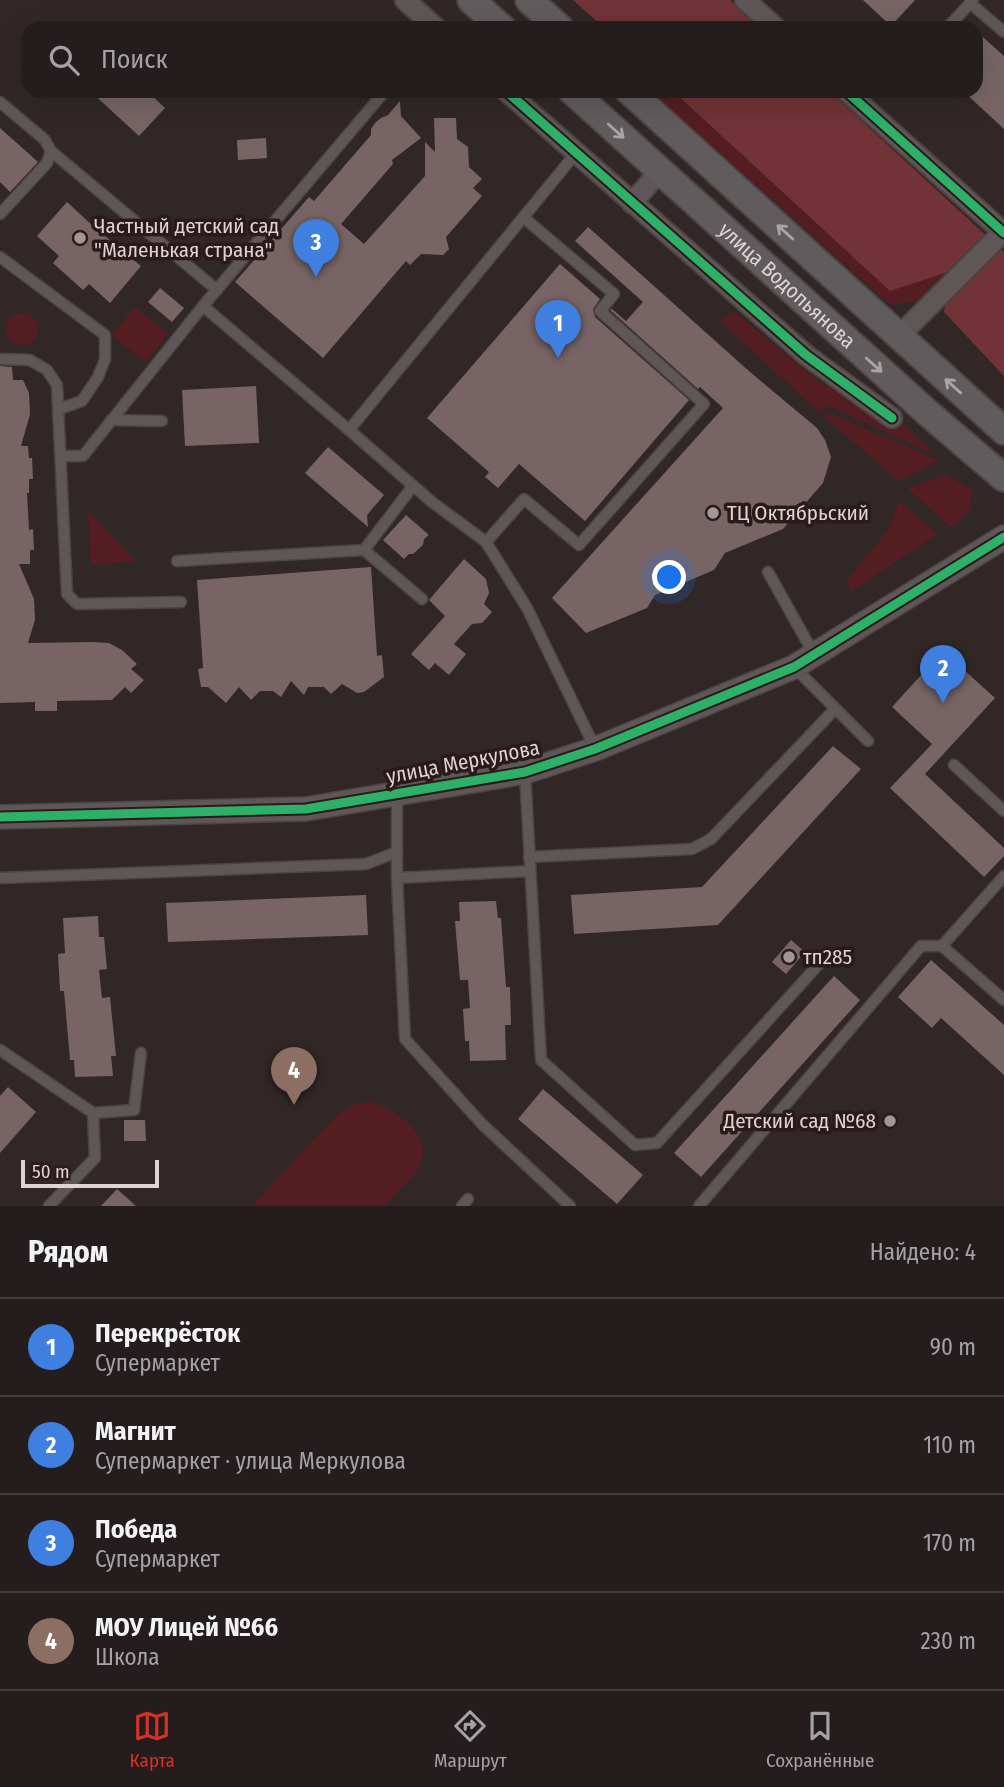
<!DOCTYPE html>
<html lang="ru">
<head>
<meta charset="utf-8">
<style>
  :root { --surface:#251d1d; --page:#2d2626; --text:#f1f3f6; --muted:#a3a2a4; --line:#423b3b; --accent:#d93025 }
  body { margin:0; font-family:"Fira Sans Condensed",sans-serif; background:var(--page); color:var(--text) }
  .scale { position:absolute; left:21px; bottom:18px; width:138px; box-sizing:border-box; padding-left:7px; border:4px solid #dfd3d3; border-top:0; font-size:19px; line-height:24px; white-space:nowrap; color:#dfd3d3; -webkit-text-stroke:5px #2b1a1a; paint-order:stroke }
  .you { position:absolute; left:670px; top:578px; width:24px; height:24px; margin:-18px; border:5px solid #fff; border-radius:50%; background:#1a73e8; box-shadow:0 0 0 10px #1a73e833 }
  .badge { display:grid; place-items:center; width:46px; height:46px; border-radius:50%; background:var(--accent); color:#fff; font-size:23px; font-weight:700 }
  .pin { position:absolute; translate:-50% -58px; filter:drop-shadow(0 2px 4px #0008) }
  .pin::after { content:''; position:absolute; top:37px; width:24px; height:21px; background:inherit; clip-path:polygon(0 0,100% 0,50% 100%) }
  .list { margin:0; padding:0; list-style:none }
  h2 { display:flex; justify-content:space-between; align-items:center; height:91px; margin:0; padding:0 28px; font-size:30px }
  h2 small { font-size:23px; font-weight:400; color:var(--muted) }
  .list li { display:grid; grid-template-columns:46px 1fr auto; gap:21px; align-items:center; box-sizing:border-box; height:98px; padding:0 28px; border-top:2px solid var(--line) }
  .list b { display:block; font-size:26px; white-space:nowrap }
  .list p { margin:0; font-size:23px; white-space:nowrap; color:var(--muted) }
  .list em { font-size:23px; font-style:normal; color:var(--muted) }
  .icon { flex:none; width:38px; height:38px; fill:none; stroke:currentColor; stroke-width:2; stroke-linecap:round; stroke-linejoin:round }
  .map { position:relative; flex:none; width:1004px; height:1206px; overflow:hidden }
  .search { position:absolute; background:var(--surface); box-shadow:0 7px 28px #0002; left:21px; right:21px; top:21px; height:77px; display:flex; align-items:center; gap:18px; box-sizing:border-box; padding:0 24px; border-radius:21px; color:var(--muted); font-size:26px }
  .sheet { height:483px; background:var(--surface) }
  nav { display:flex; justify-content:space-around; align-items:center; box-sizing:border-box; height:98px; border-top:2px solid var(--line); background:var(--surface); font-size:19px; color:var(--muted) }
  nav a { display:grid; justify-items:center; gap:4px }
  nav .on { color:var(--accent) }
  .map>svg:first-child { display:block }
</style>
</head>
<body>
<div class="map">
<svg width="1004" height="1206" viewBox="0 0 1004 1206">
  <rect width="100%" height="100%" fill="#312727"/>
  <g fill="#541d22">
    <path d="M650 91H829L973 222 969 252 918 301 890 305Z"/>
    <path d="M135 307 168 334 145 362 112 335Z"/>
    <path d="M733 311 820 382 904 425 937 456 830 406 819 412 721 322Z"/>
    <circle cx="22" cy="329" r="16"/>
    <path d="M829 413 939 461 899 481 824 417Z"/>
    <path d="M945 474 972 490C971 512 968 514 951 527L908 489Z"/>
    <path d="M899 501 938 534 852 591 846 582 890 527Z"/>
    <path d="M88 511 136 561 91 565Z"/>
    <path d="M372 1102C392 1108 424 1129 423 1153 423 1157 419 1165 418 1169 411 1181 395 1195 385 1206H252L338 1114 358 1103Z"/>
  </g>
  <g fill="#713337">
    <path d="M573 0H730L760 28H604Z"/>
    <path d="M673 91H829L1004 252V376L944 312 951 271 890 291Z"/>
  </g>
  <g fill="#786465">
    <path d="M863 0H915L891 26Z"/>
    <path d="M976 31 1004 56V129L963 91H976Z"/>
    <path d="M90 91H147L165 108 139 136Z"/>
    <path d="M400 101 401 116 421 138 392 160 393 164 341 224 364 244 425 176V142L435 152 434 118H456L457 139 468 147 469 167 482 179 473 188 482 196 446 237 449 249 443 255 421 254 410 265 406 261 323 358 235 282 309 197 314 201 371 135V129L375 123 381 118 388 115Z"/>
    <path d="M0 128 38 162 10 192 0 182Z"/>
    <path d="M266 138 267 158 238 160 237 140Z"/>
    <path d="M67 202 93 226 141 266 110 303 89 284 83 290 53 263 59 256 37 236Z"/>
    <path d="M588 227 750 372 817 428 825 440 831 457 823 483 783 529 725 553 714 570 655 595 647 608 586 633 552 598 723 408 700 387 698 389 610 310 612 309 626 321 643 302 575 241Z"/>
    <path d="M560 264 600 299 593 309 595 317 689 400 585 521 519 464 498 488 485 477 489 472 427 418Z"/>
    <path d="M160 288 184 308 172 322 148 302Z"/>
    <path d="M0 366 12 367 13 380H23L29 393 30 414 21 446H28L29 458H32L33 479H29V493H27L29 530 33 529 34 550H30V564H19L34 599 35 620 28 643 93 642 109 643 122 650 137 664 131 669 144 680 131 693 125 687 112 700 57 701V711H35V702L0 703Z"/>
    <path d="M256 386 259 443 185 446 182 390Z"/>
    <path d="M328 447 384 495 367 515 368 527 305 473Z"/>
    <path d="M406 515 429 535 424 539 423 545 413 554H409L404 559 383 540Z"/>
    <path d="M464 559 486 579 489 593 484 604 492 612 482 623 472 624 454 644 466 654 449 675 435 663 429 670 411 654 445 616 429 600Z"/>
    <path d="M371 567 377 656 382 655 384 677 364 692 357 693 342 684 331 694 324 687H308L304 695 291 681 281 697 273 691H260L251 700 239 687 226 703 208 687H201L198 669 203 668 197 580Z"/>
    <path d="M943 651 995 698 925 774 1004 848V856L984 877 890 788 932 744 892 707Z"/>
    <path d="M833 746 861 769 718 925 574 934 571 895 702 887Z"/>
    <path d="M366 895 368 935 168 942 166 903Z"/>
    <path d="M496 901 498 918H501L506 987H510L511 1025H505L506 1060 470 1061 469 1041H465L463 1009 470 1008 468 980H460L455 921H460L459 902Z"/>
    <path d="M98 916 99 937H104L107 969 99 970 102 998 110 997 116 1056H111L113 1076 75 1077 74 1060H70L64 991H60L58 954 65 953 63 918Z"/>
    <path d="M791 940 805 952 786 974 772 962Z"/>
    <path d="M931 960 1004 1025V1075L941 1018 932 1028 898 997Z"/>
    <path d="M834 976 860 1000 701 1177 674 1153Z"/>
    <path d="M8 1087 36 1112 0 1153V1096Z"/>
    <path d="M543 1089 643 1175 617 1204 518 1119Z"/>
    <path d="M124 1120H145L146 1141H124Z"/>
    <path d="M117 1189 136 1206H101Z"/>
  </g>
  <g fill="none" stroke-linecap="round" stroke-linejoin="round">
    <defs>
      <g id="service">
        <path d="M970 3 1004 32"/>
        <path d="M947 28 973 0"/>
        <path d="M0 102 45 140 51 151 47 163 0 214"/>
        <path d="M51 151 217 290"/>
        <path d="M576 153 349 430 432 502 486 542 527 608 595 748"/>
        <path d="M0 257 105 335V359L98 377 82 401 59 409"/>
        <path d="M203 306 349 430"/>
        <path d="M0 359 30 360 47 370 57 385 67 594 77 604 181 602"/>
        <path d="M111 420 162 421"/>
        <path d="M61 456H83L203 306 385 91"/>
        <path d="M486 542 524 499 579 545 704 404 600 311 614 294 523 217"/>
        <path d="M364 550 422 599"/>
        <path d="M177 561 364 550 413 486"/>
        <path d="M768 572 814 654"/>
        <path d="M794 667 868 741"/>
        <path d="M954 765 1004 811"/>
        <path d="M525 772 541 1060 635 1145 657 1143 828 954"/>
        <path d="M397 794V878L405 1039 482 1124 570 1206"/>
        <path d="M529 857 692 849 711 839 835 709"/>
        <path d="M1004 876 942 946 1004 1000"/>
        <path d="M0 878 366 864 397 852"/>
        <path d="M397 878 530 871"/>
        <path d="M0 1050 93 1113 95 1158 49 1206"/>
        <path d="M93 1113 134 1110 141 1053"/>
        <path d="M462 1206 468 1199"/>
        <path d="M699 1206 921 946H942"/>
      </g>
      <g id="minor">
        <path d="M405 0 436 28"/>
        <path d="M745 0 776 28"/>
        <path d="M506 91 806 355 892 418"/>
        <path d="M846 91 1004 233"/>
        <path d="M632 203 660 171"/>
        <path d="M899 336 1003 232"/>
      </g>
      <path id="tertiary" d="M0 817 306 809 525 772 595 749 794 667 1004 537"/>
      <g id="secondary">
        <path d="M471 0 502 28"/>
        <path d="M529 0 560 28"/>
        <path id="s1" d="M572 91 929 414 1004 478"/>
        <path d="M629 91 1004 431"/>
      </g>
    </defs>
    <use href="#service" stroke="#4c4343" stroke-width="13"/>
    <use href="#minor" stroke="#4c4343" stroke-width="23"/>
    <use href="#tertiary" stroke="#4c4343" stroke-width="26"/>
    <use href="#secondary" stroke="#4c4343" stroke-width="30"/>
    <use href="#service" stroke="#5f5757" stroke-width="10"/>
    <use href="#minor" stroke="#5f5757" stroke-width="19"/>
    <use href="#tertiary" stroke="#5f5757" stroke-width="23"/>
    <use href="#secondary" stroke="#605c5d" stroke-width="26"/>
    <defs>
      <g id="cycleway">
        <path d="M506 91 806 355 892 418"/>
        <path d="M846 91 1004 233"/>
        <path d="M0 817 306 809 525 772 595 749 794 667 1004 537"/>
      </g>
    </defs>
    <use href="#cycleway" stroke="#2b1a1a" stroke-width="13"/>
    <use href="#cycleway" stroke="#2db169" stroke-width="9"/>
  </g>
  <defs><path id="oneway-shaft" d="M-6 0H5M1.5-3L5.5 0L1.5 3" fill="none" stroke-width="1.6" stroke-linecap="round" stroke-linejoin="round" transform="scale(1.75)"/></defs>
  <g stroke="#aca3a4">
    <use href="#oneway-shaft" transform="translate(616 131) rotate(42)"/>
    <use href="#oneway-shaft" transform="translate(785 232) rotate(-138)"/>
    <use href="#oneway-shaft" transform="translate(874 365) rotate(42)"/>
    <use href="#oneway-shaft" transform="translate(953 386) rotate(-138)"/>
  </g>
  <g fill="#a29797" stroke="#2b1a1a" stroke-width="2.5">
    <circle cx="80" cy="238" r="7"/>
    <circle cx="713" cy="513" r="7"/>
    <circle cx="789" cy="957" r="7"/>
    <circle cx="890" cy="1121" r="7"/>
  </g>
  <g text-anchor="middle" stroke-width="7" stroke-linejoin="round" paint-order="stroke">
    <g font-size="21" fill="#dfd3d3" stroke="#2b1a1a" text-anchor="start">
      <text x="94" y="233">Частный детский сад<tspan x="94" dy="24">"Маленькая страна"</tspan></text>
      <text x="727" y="520">ТЦ Октябрьский</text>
      <text x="803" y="964">тп285</text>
      <text x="876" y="1128" text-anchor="end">Детский сад №68</text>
    </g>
    <g font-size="21" fill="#dfd3d3" stroke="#2b1a1a">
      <text dy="7" stroke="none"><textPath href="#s1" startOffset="290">улица Водопьянова</textPath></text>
      <text transform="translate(463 762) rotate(-11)" y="7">улица Меркулова</text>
    </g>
  </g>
</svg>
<div class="scale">50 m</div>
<div class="you"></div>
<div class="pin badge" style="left:558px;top:358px;background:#3f7fe0">1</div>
<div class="pin badge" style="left:943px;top:703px;background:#3f7fe0">2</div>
<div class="pin badge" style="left:316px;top:277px;background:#3f7fe0">3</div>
<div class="pin badge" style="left:294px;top:1105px;background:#8d6e63">4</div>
<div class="search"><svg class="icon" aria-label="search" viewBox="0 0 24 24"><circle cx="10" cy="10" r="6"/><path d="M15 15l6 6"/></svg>Поиск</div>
</div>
<section class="sheet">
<h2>Рядом<small>Найдено: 4</small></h2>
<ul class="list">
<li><span class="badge" style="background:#3f7fe0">1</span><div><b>Перекрёсток</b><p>Супермаркет</p></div><em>90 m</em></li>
<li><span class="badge" style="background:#3f7fe0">2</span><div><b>Магнит</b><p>Супермаркет · улица Меркулова</p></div><em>110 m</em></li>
<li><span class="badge" style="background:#3f7fe0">3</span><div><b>Победа</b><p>Супермаркет</p></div><em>170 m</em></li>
<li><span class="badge" style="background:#8d6e63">4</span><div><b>МОУ Лицей №66</b><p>Школа</p></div><em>230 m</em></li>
</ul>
</section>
<nav>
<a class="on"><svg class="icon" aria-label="map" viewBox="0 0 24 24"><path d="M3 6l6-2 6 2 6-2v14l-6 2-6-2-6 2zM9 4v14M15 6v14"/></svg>Карта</a>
<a><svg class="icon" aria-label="directions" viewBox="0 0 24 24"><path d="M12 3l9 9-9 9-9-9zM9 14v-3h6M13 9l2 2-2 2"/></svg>Маршрут</a>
<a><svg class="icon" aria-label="saved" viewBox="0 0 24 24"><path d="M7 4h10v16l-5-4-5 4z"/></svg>Сохранённые</a>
</nav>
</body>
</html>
